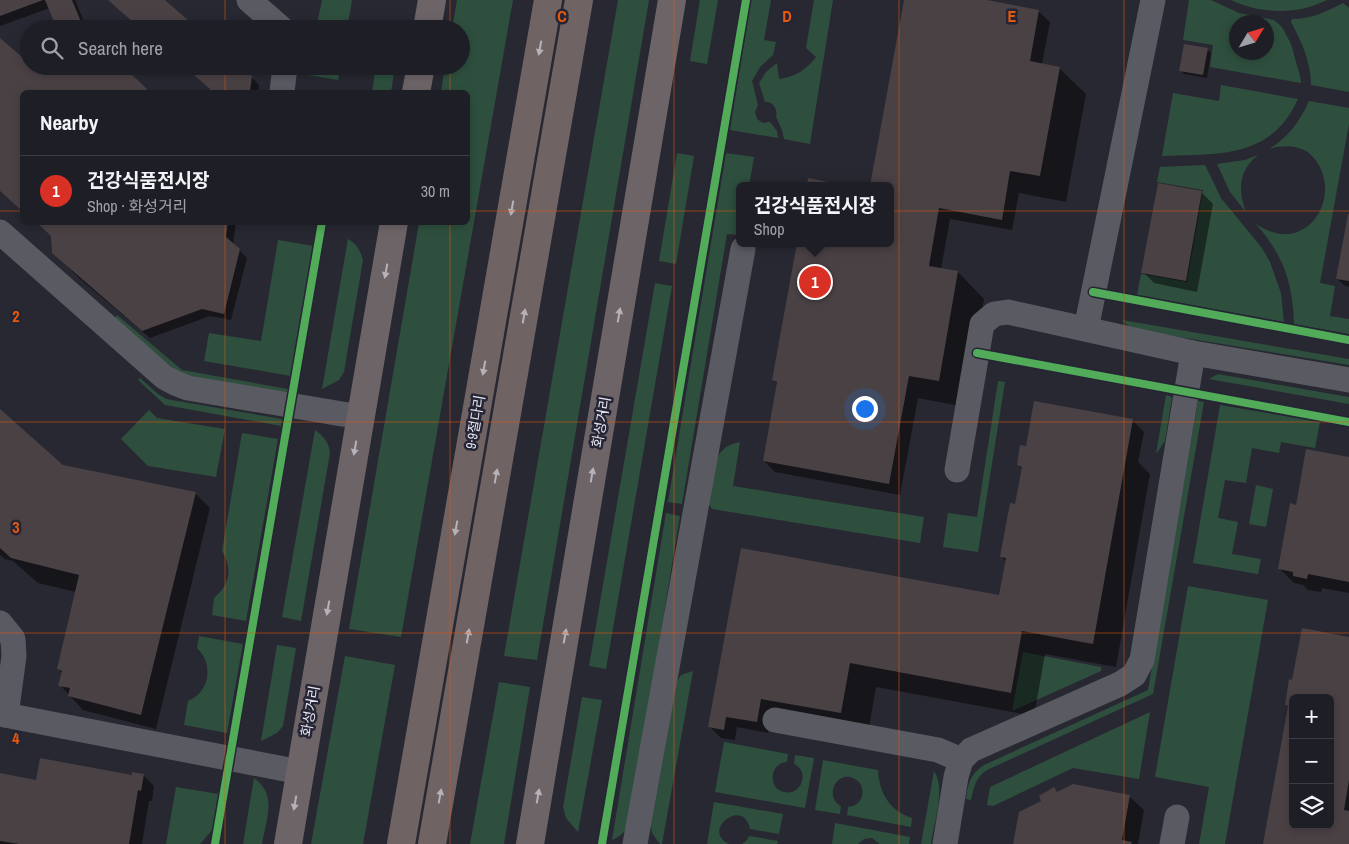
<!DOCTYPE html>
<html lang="en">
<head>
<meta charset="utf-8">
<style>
  :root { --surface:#1e1e26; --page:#2b2b32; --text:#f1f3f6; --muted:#a1a2a7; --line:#3c3c43; --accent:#d93025 }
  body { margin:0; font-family:"Archivo Narrow","Noto Sans KR",sans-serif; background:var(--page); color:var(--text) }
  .controls { position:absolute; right:15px; bottom:15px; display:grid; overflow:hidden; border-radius:8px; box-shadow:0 2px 8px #0003 }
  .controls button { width:45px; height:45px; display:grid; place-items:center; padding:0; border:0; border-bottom:1px solid var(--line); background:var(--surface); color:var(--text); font:25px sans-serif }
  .compass { position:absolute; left:1229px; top:15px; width:45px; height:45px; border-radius:50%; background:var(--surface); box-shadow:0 2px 8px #0003; rotate:52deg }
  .you { position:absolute; left:864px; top:408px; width:18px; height:18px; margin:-12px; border:4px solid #fff; border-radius:50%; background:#1a73e8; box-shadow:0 0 0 8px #1a73e833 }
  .badge { display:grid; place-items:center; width:32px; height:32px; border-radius:50%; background:var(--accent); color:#fff; font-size:16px; font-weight:700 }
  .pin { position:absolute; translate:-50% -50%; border:2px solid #fff; box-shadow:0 1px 5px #0006 }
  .popup { position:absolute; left:736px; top:182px; width:158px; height:65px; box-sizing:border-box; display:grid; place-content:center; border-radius:8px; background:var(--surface); filter:drop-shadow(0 1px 4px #0005); font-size:16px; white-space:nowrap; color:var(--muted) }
  .popup b { font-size:19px; color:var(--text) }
  .popup::after { content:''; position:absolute; left:50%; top:100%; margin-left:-10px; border:10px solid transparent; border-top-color:var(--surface) }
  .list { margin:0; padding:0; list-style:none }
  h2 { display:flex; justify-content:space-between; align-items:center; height:65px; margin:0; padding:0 20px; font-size:21px }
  h2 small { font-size:16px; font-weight:400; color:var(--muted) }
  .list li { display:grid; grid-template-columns:32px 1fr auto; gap:15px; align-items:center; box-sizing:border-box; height:70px; padding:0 20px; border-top:1px solid var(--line) }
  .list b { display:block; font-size:19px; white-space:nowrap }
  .list p { margin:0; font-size:16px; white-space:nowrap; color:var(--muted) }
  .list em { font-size:16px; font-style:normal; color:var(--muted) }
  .icon { flex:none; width:28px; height:28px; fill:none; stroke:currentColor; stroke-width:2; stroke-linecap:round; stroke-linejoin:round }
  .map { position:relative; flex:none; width:1349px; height:844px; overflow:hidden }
  .search { position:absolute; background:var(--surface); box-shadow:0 2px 8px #0003; left:20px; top:20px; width:450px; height:55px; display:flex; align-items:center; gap:12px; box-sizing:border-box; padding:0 18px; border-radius:28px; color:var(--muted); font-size:19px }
  .panel { position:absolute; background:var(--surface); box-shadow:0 2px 8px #0003; left:20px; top:90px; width:450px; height:135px; border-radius:8px }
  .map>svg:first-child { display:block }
</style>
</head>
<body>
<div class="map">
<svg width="1349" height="844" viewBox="0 0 1349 844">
  <rect width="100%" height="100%" fill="#282832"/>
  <g fill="#2e4f3e" fill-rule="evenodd">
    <path d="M322 0H352L347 29H316Z"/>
    <path d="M457 0H513L401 637 349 629 419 223 468 222V92H441L445 66H461V29H452Z"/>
    <path d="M618 0H649L537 660 504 656Z"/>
    <path d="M700 0H718L707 64 690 61Z"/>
    <path d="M751 0H771L764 40 776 42 773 55 760 67 752 81 758 105 755 112 757 119 763 123 770 122 777 131 778 138 730 130Z"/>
    <path d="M814 0H833L810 144 784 139 782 130 776 117C778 109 773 101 765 102L759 83 766 72 777 63 779 79C795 77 806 70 816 57L806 48Z"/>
    <path d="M1189 0H1211L1239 13 1274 20 1282 27 1291 44 1300 76 1301 83 1210 67 1213 45 1183 40ZM1236 22H1266V52H1236Z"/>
    <path d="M1231 0H1327C1298 15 1260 14 1231 0Z"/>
    <path d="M1343 3 1349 8V92L1311 85C1311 63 1302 42 1291 22L1292 19C1311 19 1326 12 1343 3Z"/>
    <path d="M309 66H341L338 80 308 75Z"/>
    <path d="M376 66H395L391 92H372Z"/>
    <path d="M1221 85 1298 99C1271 159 1219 154 1162 156L1173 93 1219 101Z"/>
    <path d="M1309 101 1349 108V124L1320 283 1335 286 1330 316 1349 319V334L1294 324C1293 283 1283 254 1255 223 1308 262 1349 189 1309 153 1297 145 1283 145 1269 149 1288 138 1300 121 1309 101Z"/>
    <path d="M677 153 694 156 676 264 659 261Z"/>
    <path d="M726 153 754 157 749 186H740V235L727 234 682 504 668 502Z"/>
    <path d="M1258 155C1238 171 1238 190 1246 212L1230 192 1217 164 1245 160Z"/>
    <path d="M1205 165 1221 198 1262 248 1270 262 1281 293 1284 322 1137 295 1141 274 1187 282 1203 190 1157 182 1160 167Z"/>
    <path d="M348 239C357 244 360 250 363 260L344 372 339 380 322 389Z"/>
    <path d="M278 240 314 246 291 376 204 361 209 333 261 341Z"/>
    <path d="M655 283 672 286 606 669 589 666Z"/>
    <path d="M117 315 182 370 288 389V394L180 374 114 319Z"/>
    <path d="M1122 320 1349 359V365L1131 329Z"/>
    <path d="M1218 374 1349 397V404L1209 379Z"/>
    <path d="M140 378 158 394 166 399 282 419 281 426 165 405 138 380Z"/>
    <path d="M998 381 1005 382 978 552 943 547 948 513 977 517Z"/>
    <path d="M1166 395 1172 397 1165 441 1156 454Z"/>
    <path d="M1198 401 1204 402 1153 694 987 770C975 778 974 787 971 800L966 799C968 784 970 774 984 765L1148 690Z"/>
    <path d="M1220 405 1320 422 1315 448 1281 442 1279 453 1252 448 1246 483 1225 480 1218 518 1238 522 1232 554 1261 559 1258 574 1193 563Z"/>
    <path d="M149 410 157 418 225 429 216 477 148 466 121 439Z"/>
    <path d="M315 430C323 436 329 442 330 453L301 621 282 617Z"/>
    <path d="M242 433 278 439 246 621 212 615 214 598C230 584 233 569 222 551Z"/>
    <path d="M740 442 733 486 924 517 920 543 712 509 708 503C713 478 709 447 740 442Z"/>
    <path d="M1256 485 1273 489 1266 527 1249 524Z"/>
    <path d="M666 513 680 516 629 824C625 832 621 836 612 840Z"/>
    <path d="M1188 586 1268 600 1225 844H1199L1209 787 1155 777Z"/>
    <path d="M199 636 243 644 227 733 184 725 188 701C210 692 214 664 197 648Z"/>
    <path d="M277 645 296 648 283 726 277 733 261 741Z"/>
    <path d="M1023 652 1101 667V671L1012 711Z"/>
    <path d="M345 656 395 665 363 844H311Z"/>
    <path d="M693 671 662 844H660L652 833 651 826 677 681 681 675Z"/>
    <path d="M499 682 530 687 504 844H470Z"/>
    <path d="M582 697 602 700 578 832 566 818 563 807Z"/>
    <path d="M1150 712 1139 779 1073 768 993 806 987 805 990 787Z"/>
    <path d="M724 742 788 754 787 762C770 762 767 789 784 792 802 796 810 771 794 764L795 755 814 758 805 808 715 792Z"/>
    <path d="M823 760 878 770C879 793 890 811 912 818L911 827 847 815 848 807C866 806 868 781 850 777 833 774 826 799 841 806L840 814 815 810Z"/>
    <path d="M934 771C946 789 934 823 931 844H921Z"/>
    <path d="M254 778C278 795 266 819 262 844H243Z"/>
    <path d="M176 787 219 794 213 829 200 844H166Z"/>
    <path d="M714 802 783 814 779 834 750 829C744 796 700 831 729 844H707Z"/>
    <path d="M835 823 910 837 909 844H880L872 838 864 839 858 844H832Z"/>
    <path d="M749 836 778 841 777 844H742L747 840Z"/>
  </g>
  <g fill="#0007" fill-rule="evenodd">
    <path d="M0 0H75L87 29H59L50 8 0 26Z"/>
    <path d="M905 0H980L1038 11 1050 22 1042 64 1059 68 1086 94 1066 202 1019 193 1012 230 950 219 941 269 958 272 984 299 965 407 918 398 900 495 775 472 764 461 778 384 773 380 890 243Z"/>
    <path d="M0 39 34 70 121 66 150 92H22V210L0 191Z"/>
    <path d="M1207 49 1211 53 1207 78 1184 74 1181 70Z"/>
    <path d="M251 77 259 85 258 92H211V90Z"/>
    <path d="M1201 192 1213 204 1197 292 1154 283 1143 272Z"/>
    <path d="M1349 215V287L1345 286 1337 279Z"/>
    <path d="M36 222H236L233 244 247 258 231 320 210 316 150 338 80 279 53 252 52 236Z"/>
    <path d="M0 411 62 466 196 494 210 508 156 729 83 710 60 685 62 673 58 669 76 592 38 583 13 561 5 559 0 555Z"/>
    <path d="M1132 420 1144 432 1138 462 1150 474 1116 667 1045 654 1034 716 876 687 867 739 770 720 768 733 737 727 735 740 721 738 710 727 742 549 1000 597 1006 561 1002 557 1016 505 1023 469 1018 465 1027 447Z"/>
    <path d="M1349 458V593L1322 588 1321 592 1308 590 1303 585 1294 583 1279 568 1297 506Z"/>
    <path d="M1349 638V844H1264L1289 707 1286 705 1293 681ZM1293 698H1330V825H1293Z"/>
    <path d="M0 774 37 781 143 775 154 786 152 801H149L142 844H0Z"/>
    <path d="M1054 789 1058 793 1129 796 1144 810 1138 844H1014L1042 801Z"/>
  </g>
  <g fill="#4a4144" fill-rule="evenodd">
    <path d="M0 0H43L0 16Z"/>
    <path d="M45 0H72L84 29H57Z"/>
    <path d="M108 0H165L198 29H141Z"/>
    <path d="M904 0H987L1039 10 1030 61 1060 67 1040 176 1010 171 1002 220 939 208 929 266 958 271 939 381 909 376 889 484 763 461 777 382 772 380 797 243H890V186H870Z"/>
    <path d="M0 38 29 63V66L35 68 40 66H123L147 89V92H22V211L0 191Z"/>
    <path d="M1184 44 1208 48 1203 75 1179 71Z"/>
    <path d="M184 66H241L252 76 250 92H209L210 89Z"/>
    <path d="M808 178 844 185V186H807Z"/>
    <path d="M1158 183 1202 191 1186 281 1141 273Z"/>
    <path d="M1348 214H1349V281L1336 279Z"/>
    <path d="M36 222H228L226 237 240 249 224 314 202 309 142 331 52 253 51 236Z"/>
    <path d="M1034 401 1133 419 1093 644 1022 631 1011 693 850 663 841 713 761 699 757 722 726 717 724 730 708 727 741 548 999 595 1006 558 1000 557 1010 503 1015 504 1022 467 1017 465 1020 445 1026 446Z"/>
    <path d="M0 409 63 465 196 492 141 715 68 696 70 688 58 686 62 671 57 669 79 575 11 558 0 548Z"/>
    <path d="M1306 449 1349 457V582L1308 574 1307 579 1293 576V572L1278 569 1290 503 1296 505Z"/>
    <path d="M1302 628 1349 637V780L1344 810 1349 811V844H1263L1288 706 1285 705 1289 679 1292 680ZM1293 698H1330V825H1293Z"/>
    <path d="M40 758 132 775V772L144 774 141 791 138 790 129 844H19L0 841V773L36 780Z"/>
    <path d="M1073 784 1130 795 1122 840 1132 842 1131 844H1013L1019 812 1041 801 1039 796 1054 787 1057 792Z"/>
  </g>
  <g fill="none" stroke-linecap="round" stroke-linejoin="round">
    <g stroke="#5a5a62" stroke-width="25">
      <path d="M249 0 282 29"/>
      <path d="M282 92 285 66"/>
      <path d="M0 232 164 377 175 383 188 388 360 417"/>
      <path d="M1086 329 1153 0"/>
      <path d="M957 470 982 324 994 314 1008 312 1193 353 1349 380"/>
      <path d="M0 623 13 639 14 656 6 715"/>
      <path d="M0 714 300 772"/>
      <path d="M775 720 938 750 961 760"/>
      <path d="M635 844 743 249"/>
      <path d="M945 844 956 777 961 760 971 750 1120 684 1134 675 1142 660 1193 353"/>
      <path d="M1172 844 1177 817"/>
    </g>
    <g stroke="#6d6467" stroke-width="28">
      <path d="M427 29 432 0"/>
      <path d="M416 92 421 66"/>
      <path d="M288 844 394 222"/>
      <path d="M530 844 672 0"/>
    </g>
    <g stroke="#6f6364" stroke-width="28">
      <path d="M401 844 548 0"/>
      <path d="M432 844 579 0"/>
    </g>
    <defs>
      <g id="cycleway">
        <path d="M1093 292 1349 340"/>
        <path d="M977 353 1349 422"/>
        <path d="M215 844 322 222"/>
        <path d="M602 844 746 0"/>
      </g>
    </defs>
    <use href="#cycleway" stroke="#252535" stroke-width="11"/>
    <use href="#cycleway" stroke="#51ab58" stroke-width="8"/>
  </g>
  <defs><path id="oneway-solid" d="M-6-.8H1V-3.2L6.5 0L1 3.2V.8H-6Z" transform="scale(1.25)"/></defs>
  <g fill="#b6b2b9">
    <use href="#oneway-solid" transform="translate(540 48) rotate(100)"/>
    <use href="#oneway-solid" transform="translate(512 208) rotate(100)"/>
    <use href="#oneway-solid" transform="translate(524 316) rotate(-80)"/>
    <use href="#oneway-solid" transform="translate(484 368) rotate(100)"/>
    <use href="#oneway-solid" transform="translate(496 476) rotate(-80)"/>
    <use href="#oneway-solid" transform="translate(456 528) rotate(100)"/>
    <use href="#oneway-solid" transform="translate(468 636) rotate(-80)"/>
    <use href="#oneway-solid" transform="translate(440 796) rotate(-80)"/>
  </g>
  <g fill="#b5b2ba">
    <use href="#oneway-solid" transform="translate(386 271) rotate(100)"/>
    <use href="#oneway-solid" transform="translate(619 315) rotate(-80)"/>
    <use href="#oneway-solid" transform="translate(355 448) rotate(100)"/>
    <use href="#oneway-solid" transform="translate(592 475) rotate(-80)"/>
    <use href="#oneway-solid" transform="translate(328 608) rotate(100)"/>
    <use href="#oneway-solid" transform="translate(565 636) rotate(-80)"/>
    <use href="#oneway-solid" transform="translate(538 796) rotate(-80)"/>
    <use href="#oneway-solid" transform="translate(295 803) rotate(100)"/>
  </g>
  <path fill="none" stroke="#e8590c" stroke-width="1" stroke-opacity="0.55" d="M225 0V29M450 0V29M674 0V844M899 0V844M1124 0V844M225 66V92M450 66V92M0 211H22M468 211H1349M225 222V844M450 222V844M0 422H1349M0 633H1349"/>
  <g text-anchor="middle" stroke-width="5" stroke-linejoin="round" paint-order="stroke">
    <g font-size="14" fill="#e5e6f1" stroke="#252535">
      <text transform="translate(475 422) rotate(-80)" y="5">9·9절다리</text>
      <text transform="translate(601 422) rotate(-80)" y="5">화성거리</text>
      <text transform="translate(310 711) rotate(-80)" y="5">화성거리</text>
    </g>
  </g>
  <g font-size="16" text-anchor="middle" font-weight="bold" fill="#e8590c" stroke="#252535" stroke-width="5" stroke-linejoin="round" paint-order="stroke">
    <text x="562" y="22">C</text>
    <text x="787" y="22">D</text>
    <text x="1012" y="22">E</text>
    <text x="16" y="322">2</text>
    <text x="16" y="533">3</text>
    <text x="16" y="744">4</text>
  </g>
</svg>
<div class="controls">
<button>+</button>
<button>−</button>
<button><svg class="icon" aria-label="layers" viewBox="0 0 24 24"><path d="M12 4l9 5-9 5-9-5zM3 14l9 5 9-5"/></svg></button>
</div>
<svg class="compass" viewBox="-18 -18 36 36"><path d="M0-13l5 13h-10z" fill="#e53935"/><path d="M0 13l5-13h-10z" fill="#a1a2a7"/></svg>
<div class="you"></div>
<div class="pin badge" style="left:815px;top:282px">1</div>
<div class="popup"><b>건강식품전시장</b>Shop</div>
<div class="search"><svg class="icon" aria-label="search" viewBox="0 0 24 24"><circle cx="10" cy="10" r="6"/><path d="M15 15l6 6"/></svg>Search here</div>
<section class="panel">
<h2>Nearby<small></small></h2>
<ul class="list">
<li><span class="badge">1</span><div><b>건강식품전시장</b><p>Shop · 화성거리</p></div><em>30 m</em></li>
</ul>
</section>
</div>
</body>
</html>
